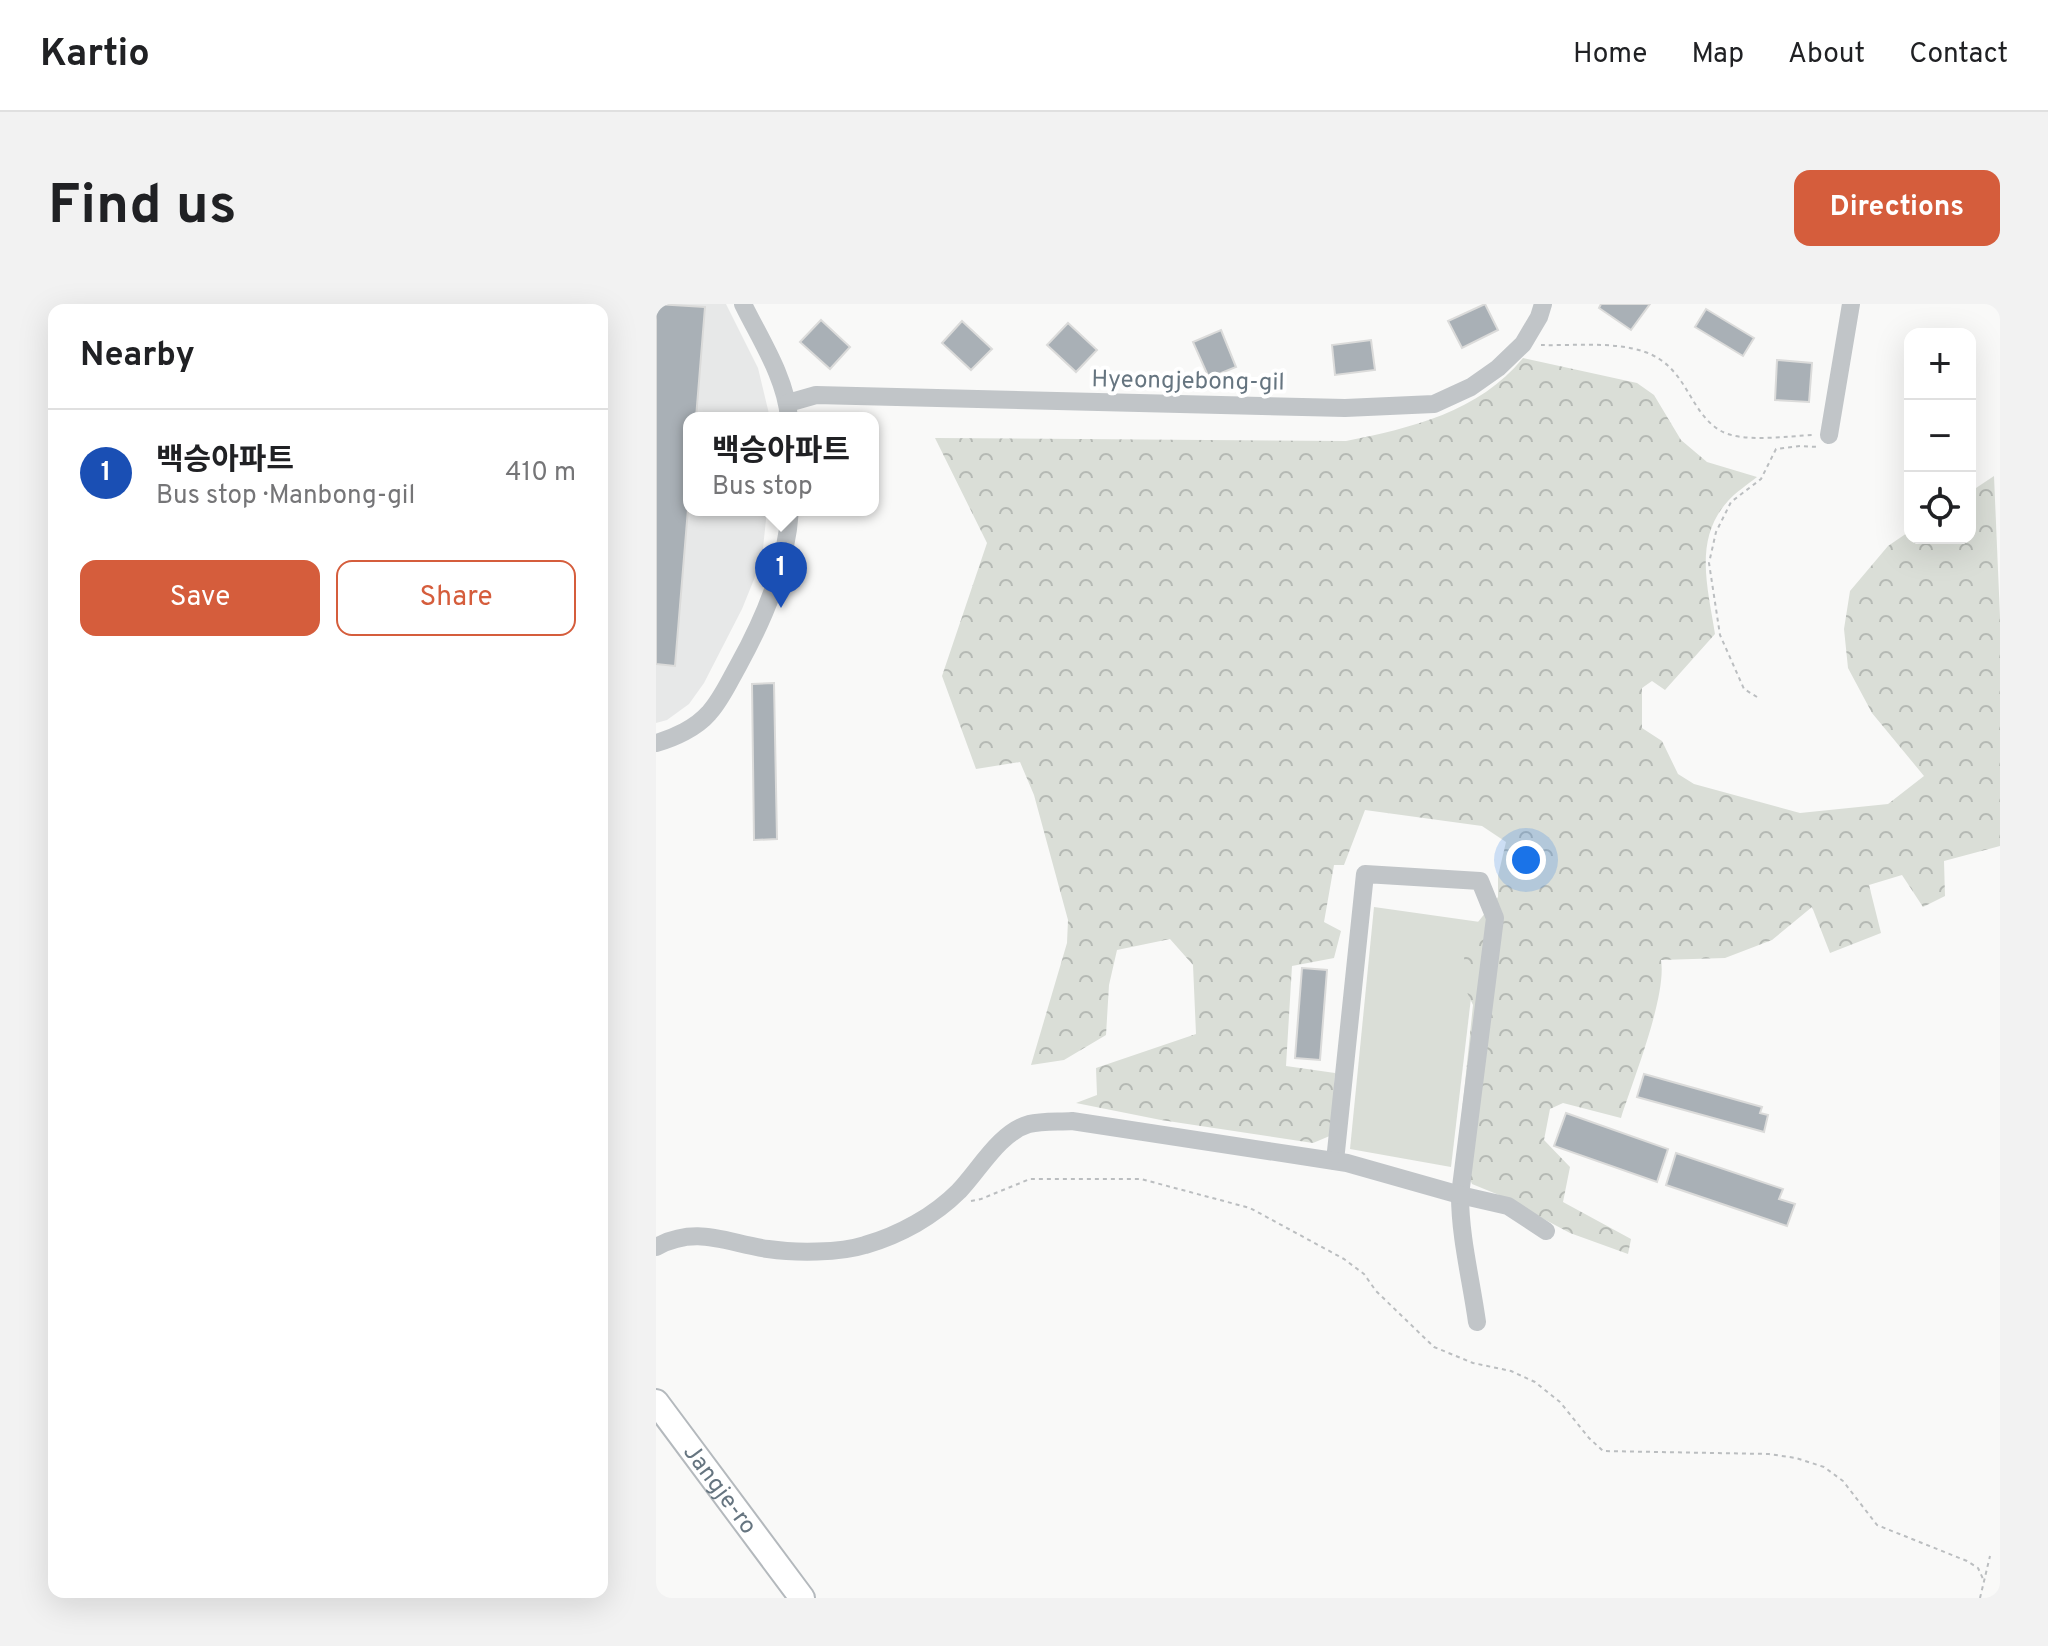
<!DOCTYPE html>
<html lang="en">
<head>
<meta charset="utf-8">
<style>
  :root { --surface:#fff; --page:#f2f2f2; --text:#202124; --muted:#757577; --line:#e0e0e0; --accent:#d55d3c }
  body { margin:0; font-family:Overpass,"Noto Sans KR",sans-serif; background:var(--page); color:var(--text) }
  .controls { position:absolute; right:24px; top:24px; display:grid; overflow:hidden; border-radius:16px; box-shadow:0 8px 32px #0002 }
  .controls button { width:72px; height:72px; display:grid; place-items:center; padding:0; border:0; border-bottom:2px solid var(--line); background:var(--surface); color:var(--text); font:40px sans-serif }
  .you { position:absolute; left:870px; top:556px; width:28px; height:28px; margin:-20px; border:6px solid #fff; border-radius:50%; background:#1a73e8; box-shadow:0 0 0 12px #1a73e833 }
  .badge { display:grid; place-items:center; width:52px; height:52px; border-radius:50%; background:var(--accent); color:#fff; font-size:26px; font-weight:700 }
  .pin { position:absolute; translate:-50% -66px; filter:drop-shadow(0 2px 4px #0008) }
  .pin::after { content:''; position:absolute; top:42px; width:28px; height:24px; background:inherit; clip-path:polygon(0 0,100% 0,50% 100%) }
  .popup { position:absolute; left:27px; top:108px; width:196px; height:104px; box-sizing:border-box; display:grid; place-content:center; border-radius:16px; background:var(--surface); filter:drop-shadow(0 2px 6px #0005); font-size:26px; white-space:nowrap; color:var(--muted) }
  .popup b { font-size:30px; color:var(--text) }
  .popup::after { content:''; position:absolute; left:50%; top:100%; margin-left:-16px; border:16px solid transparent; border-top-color:var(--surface) }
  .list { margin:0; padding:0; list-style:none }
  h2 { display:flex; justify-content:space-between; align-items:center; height:104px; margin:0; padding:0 32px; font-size:34px }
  h2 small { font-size:26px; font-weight:400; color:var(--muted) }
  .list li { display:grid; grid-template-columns:52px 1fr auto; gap:24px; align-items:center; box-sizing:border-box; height:128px; padding:0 32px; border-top:2px solid var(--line) }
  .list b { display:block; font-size:30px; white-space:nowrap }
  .list p { margin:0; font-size:26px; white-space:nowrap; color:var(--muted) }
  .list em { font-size:26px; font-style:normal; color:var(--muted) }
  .actions { display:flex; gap:16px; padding:24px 32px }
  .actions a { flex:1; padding:18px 0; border:2px solid var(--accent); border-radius:16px; text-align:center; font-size:28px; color:var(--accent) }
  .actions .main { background:var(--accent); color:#fff }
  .icon { flex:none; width:44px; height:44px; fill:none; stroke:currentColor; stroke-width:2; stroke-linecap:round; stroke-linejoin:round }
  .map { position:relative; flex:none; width:1344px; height:1294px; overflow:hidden; border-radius:16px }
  header { display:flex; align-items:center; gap:48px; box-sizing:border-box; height:112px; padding:0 40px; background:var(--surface); border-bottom:2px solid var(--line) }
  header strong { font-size:38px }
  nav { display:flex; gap:44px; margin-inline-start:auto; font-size:28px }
  .intro { display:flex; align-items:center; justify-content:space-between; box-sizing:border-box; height:192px; padding:0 48px }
  h1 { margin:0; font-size:56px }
  .button { padding:20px 36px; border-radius:16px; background:var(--accent); color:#fff; font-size:28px; font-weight:700 }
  main { display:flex; gap:48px; padding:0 48px }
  aside { flex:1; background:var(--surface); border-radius:16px; box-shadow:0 8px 32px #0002 }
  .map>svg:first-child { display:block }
</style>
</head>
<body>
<header>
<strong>Kartio</strong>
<nav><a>Home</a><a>Map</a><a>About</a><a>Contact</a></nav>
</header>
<div class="intro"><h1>Find us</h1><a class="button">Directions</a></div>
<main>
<aside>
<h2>Nearby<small></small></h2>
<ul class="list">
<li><span class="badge" style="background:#1a4fb4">1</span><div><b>백승아파트</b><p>Bus stop · Manbong-gil</p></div><em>410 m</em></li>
</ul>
<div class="actions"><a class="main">Save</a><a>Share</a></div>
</aside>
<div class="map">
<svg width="1344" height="1294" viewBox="0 0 1344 1294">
  <defs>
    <pattern id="forest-crowns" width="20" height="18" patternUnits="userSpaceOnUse" patternTransform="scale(2)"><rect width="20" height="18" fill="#daded7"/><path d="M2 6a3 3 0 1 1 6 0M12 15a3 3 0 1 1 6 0" fill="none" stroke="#b5b9b4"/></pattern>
  </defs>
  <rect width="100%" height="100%" fill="#f9f9f8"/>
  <path fill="#e7e8e8" d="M0 0H70L102 64 114 114H33V206H111L107 244 101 268 86 305 48 379 33 400 11 416 0 419Z"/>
  <path fill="#daded7" d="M718 603 824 618 795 863 694 845Z"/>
  <path fill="url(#forest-crowns)" d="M867 54 981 79 998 91 1025 136 1051 158 1101 173C1091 181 1080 188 1072 197 1037 235 1052 284 1059 330L1009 386 996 377 986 384V424L1006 437 1022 470 1038 480 1144 509 1232 500 1268 472 1216 409 1192 364 1188 325 1194 287 1232 242 1254 227V234H1314V188L1338 172 1344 313V542L1288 557 1289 592 1267 603 1246 571 1213 581 1225 629 1174 649 1156 603 1116 636 1069 654 1005 656C1011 692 977 776 965 814L907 799 894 805 888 836 914 863 907 898 975 935 972 950 914 929 843 891 816 880 802 847 817 701 806 678 810 633 842 593V572L850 538 826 522 709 506 688 561H678L668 618 685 627 678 654 636 662 630 762 679 769 676 831 657 839 505 816 420 799 441 791 440 764 540 730 537 661 514 635 461 646 453 681 450 731 408 756 375 761 411 639 412 616 378 491 364 458 320 465 286 372 331 239 279 134 690 137C755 124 823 108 867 54Z"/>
  <g fill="#a9b0b6" stroke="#dbdbda" stroke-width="2">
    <path d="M0 0 49 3 40 114H33V193L19 362 0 360Z"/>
    <path d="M829 0 842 26 806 44 792 17Z"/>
    <path d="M945 0H994L975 26 943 4Z"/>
    <path d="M1050 5 1098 34 1087 52 1039 23Z"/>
    <path d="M165 16 194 43 174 65 144 38Z"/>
    <path d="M306 17 336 45 315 66 286 39Z"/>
    <path d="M412 19 441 46 420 68 391 41Z"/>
    <path d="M565 26 580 63 553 74 537 38Z"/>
    <path d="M715 36 719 66 679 71 676 41Z"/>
    <path d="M1121 56 1156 59 1153 98 1119 96Z"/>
    <path d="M118 379 121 535 98 536 96 380Z"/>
    <path d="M646 664 671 666 664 756 639 754Z"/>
    <path d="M988 770 1106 803 1104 809 1112 811 1108 828 981 793Z"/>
    <path d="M910 809 1012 845 1001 878 898 842Z"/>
    <path d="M1020 849 1127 885 1123 895 1139 900 1131 922 1010 881Z"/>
  </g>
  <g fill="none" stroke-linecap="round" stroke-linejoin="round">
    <defs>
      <g id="major">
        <path id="s1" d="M0 1098 146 1294"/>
      </g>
    </defs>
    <use href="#major" stroke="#b4b9bd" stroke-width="28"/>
    <g stroke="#bbbec0" stroke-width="2" stroke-dasharray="4 4" stroke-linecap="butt">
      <path d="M885 41C917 42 958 37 989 48 1032 63 1032 108 1065 127 1086 139 1132 132 1157 131"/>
      <path d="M1101 393 1088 385 1064 331 1053 259 1060 228 1075 198 1105 175 1120 145 1144 142 1163 143"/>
      <path d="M315 897 325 895 374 875H485L594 904 688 955 708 970 720 987 778 1043 817 1059 855 1067 879 1078 904 1098 933 1134 947 1147 1113 1150 1140 1154 1168 1163 1187 1177 1221 1221 1311 1257 1322 1264 1328 1277"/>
      <path d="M1324 1294 1334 1252"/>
    </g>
    <g stroke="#c1c5c8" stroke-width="18">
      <path d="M87 0C104 35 130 74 133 114"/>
      <path d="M132 99 160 91 689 104 778 100 815 83 842 64 867 40 883 13 887 0"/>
      <path d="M1173 131 1195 0"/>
      <path d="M0 439C18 434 40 424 53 409 65 396 73 378 82 362 109 313 130 263 134 206"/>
      <path d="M679 857 709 570 824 577 839 614 804 891C804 933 815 975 821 1018"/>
      <path d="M0 943C41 921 70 939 112 945 139 949 184 949 209 941 244 931 278 912 303 887 324 865 343 829 373 820 386 817 403 818 416 817L691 859 804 891 852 902 890 927"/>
    </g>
    <use href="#major" stroke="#fff" stroke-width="24"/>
  </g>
  <g text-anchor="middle" stroke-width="8" stroke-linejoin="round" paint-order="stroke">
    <g font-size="24" fill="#667580" stroke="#fff">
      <text transform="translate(532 76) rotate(1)" y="8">Hyeongjebong-gil</text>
      <text dy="8" stroke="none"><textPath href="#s1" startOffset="108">Jangje-ro</textPath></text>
    </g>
  </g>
</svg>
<div class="controls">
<button>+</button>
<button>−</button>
<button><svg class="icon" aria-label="locate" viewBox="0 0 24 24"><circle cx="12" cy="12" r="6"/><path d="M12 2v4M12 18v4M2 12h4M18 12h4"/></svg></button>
</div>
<div class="you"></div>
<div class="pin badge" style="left:125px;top:304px;background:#1a4fb4">1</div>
<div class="popup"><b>백승아파트</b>Bus stop</div>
</div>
</main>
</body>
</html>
